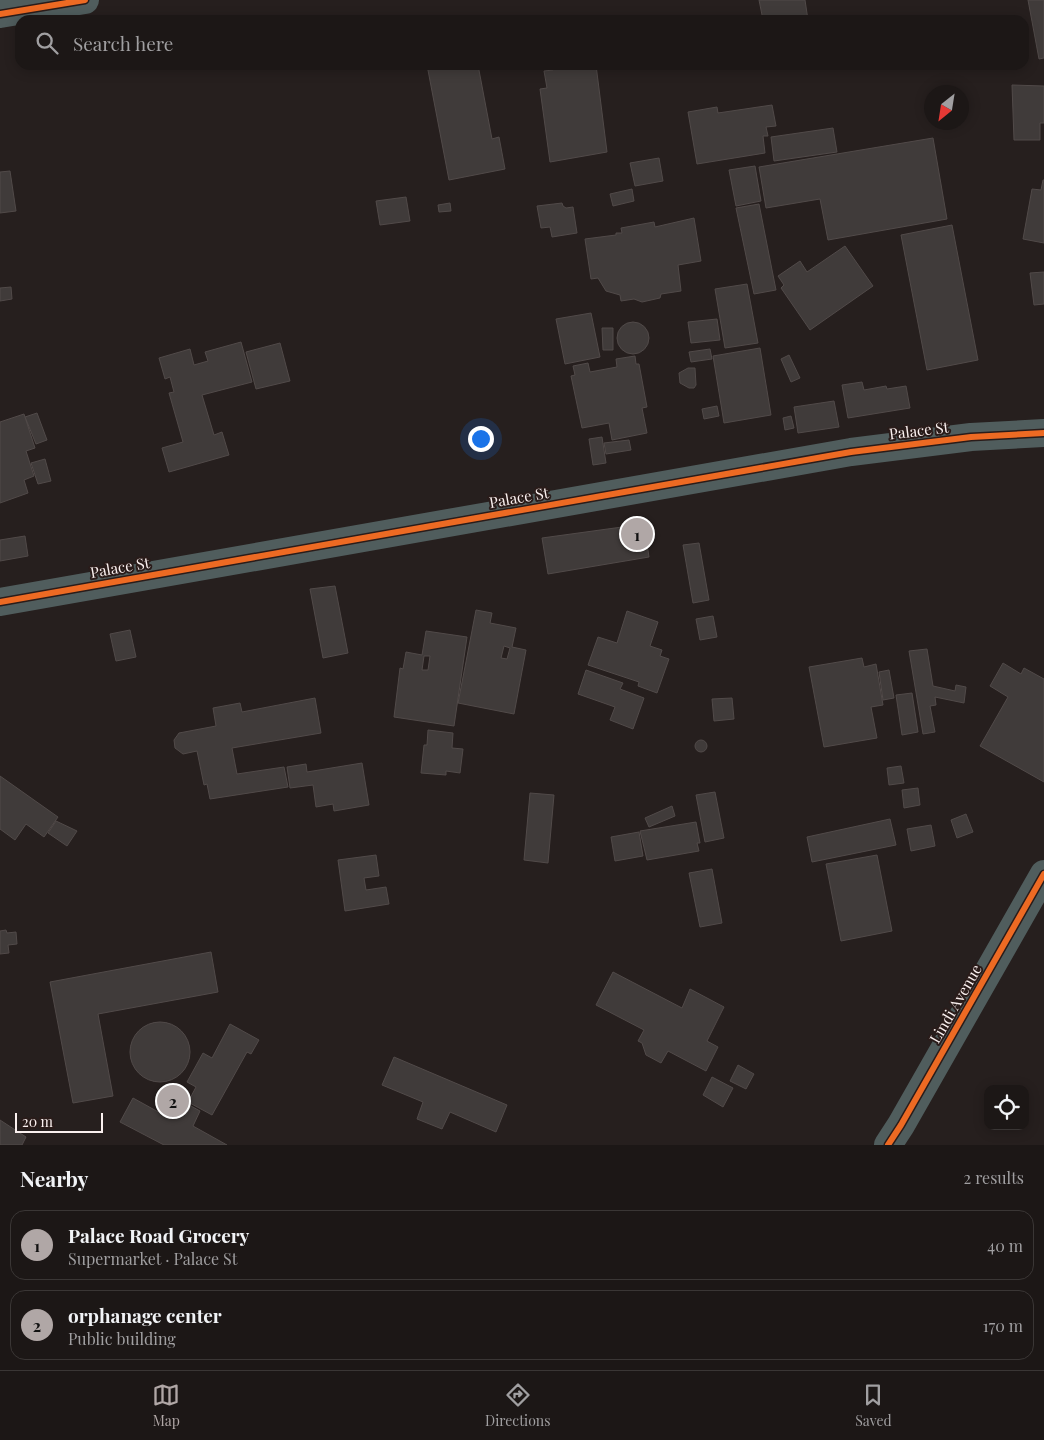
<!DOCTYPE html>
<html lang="en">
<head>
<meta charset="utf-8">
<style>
  :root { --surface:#1c1716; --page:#292423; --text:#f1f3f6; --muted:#a09fa1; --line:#3a3635; --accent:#b0a7a6 }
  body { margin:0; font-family:"Playfair Display",serif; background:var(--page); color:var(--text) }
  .controls { position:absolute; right:15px; bottom:15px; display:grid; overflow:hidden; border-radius:10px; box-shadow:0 2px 12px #0003 }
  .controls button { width:45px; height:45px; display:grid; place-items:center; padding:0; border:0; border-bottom:1px solid var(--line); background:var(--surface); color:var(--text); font:25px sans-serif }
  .compass { position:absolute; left:924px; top:85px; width:45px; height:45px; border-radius:50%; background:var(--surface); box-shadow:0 2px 12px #0003; rotate:210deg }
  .scale { position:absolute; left:15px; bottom:12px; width:88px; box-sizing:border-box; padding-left:5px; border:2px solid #faf0ef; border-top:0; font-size:14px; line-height:18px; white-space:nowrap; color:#faf0ef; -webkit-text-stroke:4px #2a1c1a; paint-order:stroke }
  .you { position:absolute; left:480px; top:438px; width:18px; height:18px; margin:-12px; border:4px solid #fff; border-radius:50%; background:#1a73e8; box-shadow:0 0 0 8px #1a73e833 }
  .badge { display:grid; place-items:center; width:32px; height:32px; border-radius:50%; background:var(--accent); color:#111; font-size:16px; font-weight:700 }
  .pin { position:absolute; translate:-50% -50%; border:2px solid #fff; box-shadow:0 1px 5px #0006 }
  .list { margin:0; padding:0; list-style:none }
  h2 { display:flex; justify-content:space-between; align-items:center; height:65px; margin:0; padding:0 20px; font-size:21px }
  h2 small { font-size:16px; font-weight:400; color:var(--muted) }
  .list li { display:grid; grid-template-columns:32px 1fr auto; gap:15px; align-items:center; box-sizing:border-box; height:70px; margin:0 10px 10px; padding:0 10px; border:1px solid var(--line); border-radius:15px }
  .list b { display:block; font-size:19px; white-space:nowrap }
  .list p { margin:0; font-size:16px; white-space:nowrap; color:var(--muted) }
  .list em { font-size:16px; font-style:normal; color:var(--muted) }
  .icon { flex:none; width:28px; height:28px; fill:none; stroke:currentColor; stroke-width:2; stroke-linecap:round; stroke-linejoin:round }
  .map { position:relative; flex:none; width:1044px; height:1145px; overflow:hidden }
  .search { position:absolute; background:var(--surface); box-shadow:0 2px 12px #0003; left:15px; right:15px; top:15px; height:55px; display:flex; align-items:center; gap:12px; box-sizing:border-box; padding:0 18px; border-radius:15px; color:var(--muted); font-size:19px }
  .sheet { height:225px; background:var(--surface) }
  nav { display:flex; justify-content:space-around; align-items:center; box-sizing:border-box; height:70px; border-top:1px solid var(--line); background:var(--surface); font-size:14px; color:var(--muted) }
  nav a { display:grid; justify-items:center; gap:2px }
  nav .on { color:var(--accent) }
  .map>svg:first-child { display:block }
</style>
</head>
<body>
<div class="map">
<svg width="1044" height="1145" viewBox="0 0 1044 1145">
  <rect width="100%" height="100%" fill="#261f1e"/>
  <g fill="#403b3a" stroke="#514a49" fill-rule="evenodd">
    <path d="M759 0H805L808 20H761H763Z"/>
    <path d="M1028 0H1044V58L1039 59Z"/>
    <path d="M427 65H478L492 139 499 137 505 169 449 180Z"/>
    <path d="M553 65H596L607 152 550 162 540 89 547 88 544 71 553 70Z"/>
    <path d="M1012 85 1044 86V123H1040V140H1014Z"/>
    <path d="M772 105 776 126 766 127 768 136H763L765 153 697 164 688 112 717 107 718 113Z"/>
    <path d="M833 128 837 152 774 161 771 137Z"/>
    <path d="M933 138 947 219 828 240 820 199 766 208 759 167Z"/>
    <path d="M659 158 663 181 635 186 630 163Z"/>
    <path d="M755 166 761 201 736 206 729 170Z"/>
    <path d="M10 171 16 211 0 213V172Z"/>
    <path d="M1043 180H1044V243L1023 239 1032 189 1041 190Z"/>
    <path d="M632 189 634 201 613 206 610 194Z"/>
    <path d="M406 197 410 221 380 225 376 201Z"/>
    <path d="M450 203 451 211 439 212 438 205Z"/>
    <path d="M562 203 563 206 566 208 573 207 577 233 552 237 550 227 541 228 537 206Z"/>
    <path d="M759 204 776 290 754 294 736 208Z"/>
    <path d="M694 218 701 261 678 265 681 291 661 294 660 298 642 302 634 299 621 301 620 295 606 291 598 278 591 279 585 239 616 235V233H622L621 228 654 222 655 227Z"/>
    <path d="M952 225 978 360 927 370 901 235Z"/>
    <path d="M845 246 873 286 810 330 781 288 784 285 778 276 800 261 807 272Z"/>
    <path d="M1044 272V304L1034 305 1030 273Z"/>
    <path d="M747 284 758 343 725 348 715 289Z"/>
    <path d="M11 287 12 299 0 301V288Z"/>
    <path d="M591 313 600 357 565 364 556 319Z"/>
    <path d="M717 319 720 340 691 343 688 322Z"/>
    <circle cx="633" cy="338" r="16"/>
    <path d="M602 328H613V350H603Z"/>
    <path d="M241 342 252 382 202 395 214 435 222 432 229 455 169 472 162 448 183 442 169 393 174 392 170 377 165 379 159 358 190 349 194 365 208 361 205 352Z"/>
    <path d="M280 343 290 381 256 389 246 352Z"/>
    <path d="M760 348 771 415 724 423 713 356Z"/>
    <path d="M710 349 712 359 691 362 689 352Z"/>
    <path d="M789 355 800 378 791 382 781 359Z"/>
    <path d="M635 356 636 364H639L647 407 642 408 647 433 612 440 609 423 582 428 571 376 575 375 573 366 588 363 590 372 617 367 616 359Z"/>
    <path d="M688 368H695L696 385 694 388H689L680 383 679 373Z"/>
    <path d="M862 382 864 390 886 386 887 389 906 386 910 408 848 418 842 385Z"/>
    <path d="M834 401 839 427 798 433 794 407Z"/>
    <path d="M717 406 719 416 704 419 702 409Z"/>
    <path d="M37 413 47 440 36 444 25 417Z"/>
    <path d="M24 414 35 448 26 451 34 476 24 480 28 493 0 503V422Z"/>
    <path d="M791 416 794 428 785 430 783 418Z"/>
    <path d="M602 437 606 463 593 465 589 439Z"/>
    <path d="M629 440 631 450 606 454 604 443Z"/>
    <path d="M45 459 51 481 38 484 31 463Z"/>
    <path d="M644 524 649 557 548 574 542 538Z"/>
    <path d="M25 536 28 556 0 561V540Z"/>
    <path d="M699 543 709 600 693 603 683 545Z"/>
    <path d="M335 586 348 653 323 658 310 589Z"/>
    <path d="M476 610 492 613 490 623 516 628 512 647 526 650 514 714 458 703ZM504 646 510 648 507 659 501 658Z"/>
    <path d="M627 611 658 622 650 646 662 650 660 656 669 659 657 693 638 686 639 682 588 665 598 637 617 643Z"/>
    <path d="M713 616 717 637 700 640 696 619Z"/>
    <path d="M130 630 136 657 116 661 110 634Z"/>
    <path d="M426 631 467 637 454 726 394 717 400 668 403 669 406 652 422 655ZM424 656H430L428 670H422Z"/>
    <path d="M927 649 933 686 955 691 956 685 966 687 964 703 935 697 936 705 930 706 935 732 923 734 909 651Z"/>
    <path d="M862 658 864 667 876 664 883 705 871 707 877 738 824 747 809 667Z"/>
    <path d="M1003 663 1021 674 1024 668 1044 679V782L980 746 1008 697 990 686Z"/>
    <path d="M586 670 623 683 620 689 644 698 633 729 610 720 615 707 578 694Z"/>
    <path d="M889 670 894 698 883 700 879 672Z"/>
    <path d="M912 693 918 732 902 735 896 695Z"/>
    <path d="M315 698 321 733 232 748 237 774 284 767 288 787 210 799 207 784 204 785 197 751 183 754 175 748 174 740 179 733 216 726 213 708 240 703 242 712Z"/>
    <path d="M732 698 734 719 714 721 712 699Z"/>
    <path d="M428 730 453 733 452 748 463 749 460 773 446 771V775L421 773 424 745H427Z"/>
    <circle cx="701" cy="746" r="6"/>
    <path d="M362 763 369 805 334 811 333 804 316 807 313 785 290 788 287 767 306 764 307 772Z"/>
    <path d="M901 766 904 783 889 785 887 768Z"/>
    <path d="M0 776 58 817 44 837 26 824 15 840 0 829Z"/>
    <path d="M918 788 920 805 904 808 902 790Z"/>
    <path d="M715 792 724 838 705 842 696 795Z"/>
    <path d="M530 793 554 795 548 863 524 860Z"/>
    <path d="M672 806 675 816 649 827 645 818Z"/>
    <path d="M966 814 973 832 957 838 951 820Z"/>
    <path d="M890 819 896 845 812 862 807 837Z"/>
    <path d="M56 821 77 831 67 846 48 833Z"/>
    <path d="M696 822 700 843H697L699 851 647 860 640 831Z"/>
    <path d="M931 825 935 846 911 851 907 829Z"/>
    <path d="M639 832 643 856 615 861 611 837Z"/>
    <path d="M376 855 379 876 364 878 366 890 386 887 389 904 345 911 338 860Z"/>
    <path d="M877 855 892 931 841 941 826 864Z"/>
    <path d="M712 869 722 923 700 927 689 873Z"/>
    <path d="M6 930 7 933 16 932 17 944 8 945 9 953 0 954V931Z"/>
    <path d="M211 952 218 992 98 1014 113 1096 73 1103 50 982Z"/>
    <path d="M613 972 682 1008 690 989 724 1007 707 1041 718 1047 706 1071 668 1051 661 1063 646 1055 642 1043 638 1041 644 1030 596 1005Z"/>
    <circle cx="160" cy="1052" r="30"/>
    <path d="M230 1024 259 1040 251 1054 247 1052 212 1115 188 1102 196 1087 187 1082 203 1053 212 1058Z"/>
    <path d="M394 1057 507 1105 496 1132 450 1112 442 1129 417 1119 423 1102 382 1085Z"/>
    <path d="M738 1065 754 1074 746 1089 730 1081Z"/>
    <path d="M712 1077 733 1088 723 1107 703 1095Z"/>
    <path d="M133 1098 162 1114 167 1104 186 1115 191 1106 200 1111 193 1126 227 1145H164L120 1122Z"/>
    <path d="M0 1120 26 1137 22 1145H0Z"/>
  </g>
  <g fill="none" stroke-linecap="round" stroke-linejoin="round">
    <g stroke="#505d5d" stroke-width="28">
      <path d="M0 14 85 0"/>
      <path d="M0 602 851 452 971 437 1044 433"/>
      <path d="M888 1145 901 1125 1044 874"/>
    </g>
    <defs>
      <g id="cycleway">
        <path d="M0 14 85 0"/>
        <path d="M0 602 851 452 971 437 1044 433"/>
        <path d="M888 1145 901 1125 1044 874"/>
      </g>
    </defs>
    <use href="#cycleway" stroke="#2a1c1a" stroke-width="9"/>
    <use href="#cycleway" stroke="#ed6a23" stroke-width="6"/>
  </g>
  <g text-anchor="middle" stroke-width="4" stroke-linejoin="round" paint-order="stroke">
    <g font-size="15" fill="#faf0ef" stroke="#2a1c1a">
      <text transform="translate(919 431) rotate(-7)" y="5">Palace St</text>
      <text transform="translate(519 498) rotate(-10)" y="5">Palace St</text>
      <text transform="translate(120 568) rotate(-10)" y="5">Palace St</text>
      <text transform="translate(956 1004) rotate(-60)" y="5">Lindi Avenue</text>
    </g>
  </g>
</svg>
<div class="controls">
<button><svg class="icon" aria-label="locate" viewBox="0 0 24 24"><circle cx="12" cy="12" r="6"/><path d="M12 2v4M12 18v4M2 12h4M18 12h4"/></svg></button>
</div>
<svg class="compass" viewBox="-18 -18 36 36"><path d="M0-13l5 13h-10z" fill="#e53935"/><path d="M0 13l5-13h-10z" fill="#a09fa1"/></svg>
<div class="scale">20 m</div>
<div class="you"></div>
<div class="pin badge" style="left:637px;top:534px">1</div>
<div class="pin badge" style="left:173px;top:1101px">2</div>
<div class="search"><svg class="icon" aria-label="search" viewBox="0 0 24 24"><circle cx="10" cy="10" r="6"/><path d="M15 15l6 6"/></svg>Search here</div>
</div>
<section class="sheet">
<h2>Nearby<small>2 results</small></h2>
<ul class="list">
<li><span class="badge">1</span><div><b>Palace Road Grocery</b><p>Supermarket · Palace St</p></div><em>40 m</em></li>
<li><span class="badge">2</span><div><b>orphanage center</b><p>Public building</p></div><em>170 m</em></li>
</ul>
</section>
<nav>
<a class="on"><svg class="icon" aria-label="map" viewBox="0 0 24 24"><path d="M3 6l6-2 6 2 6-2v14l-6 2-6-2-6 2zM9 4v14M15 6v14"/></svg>Map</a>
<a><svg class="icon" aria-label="directions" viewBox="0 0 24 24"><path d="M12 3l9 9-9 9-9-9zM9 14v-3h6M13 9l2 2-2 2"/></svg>Directions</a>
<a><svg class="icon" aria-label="saved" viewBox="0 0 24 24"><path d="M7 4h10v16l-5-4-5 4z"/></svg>Saved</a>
</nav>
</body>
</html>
